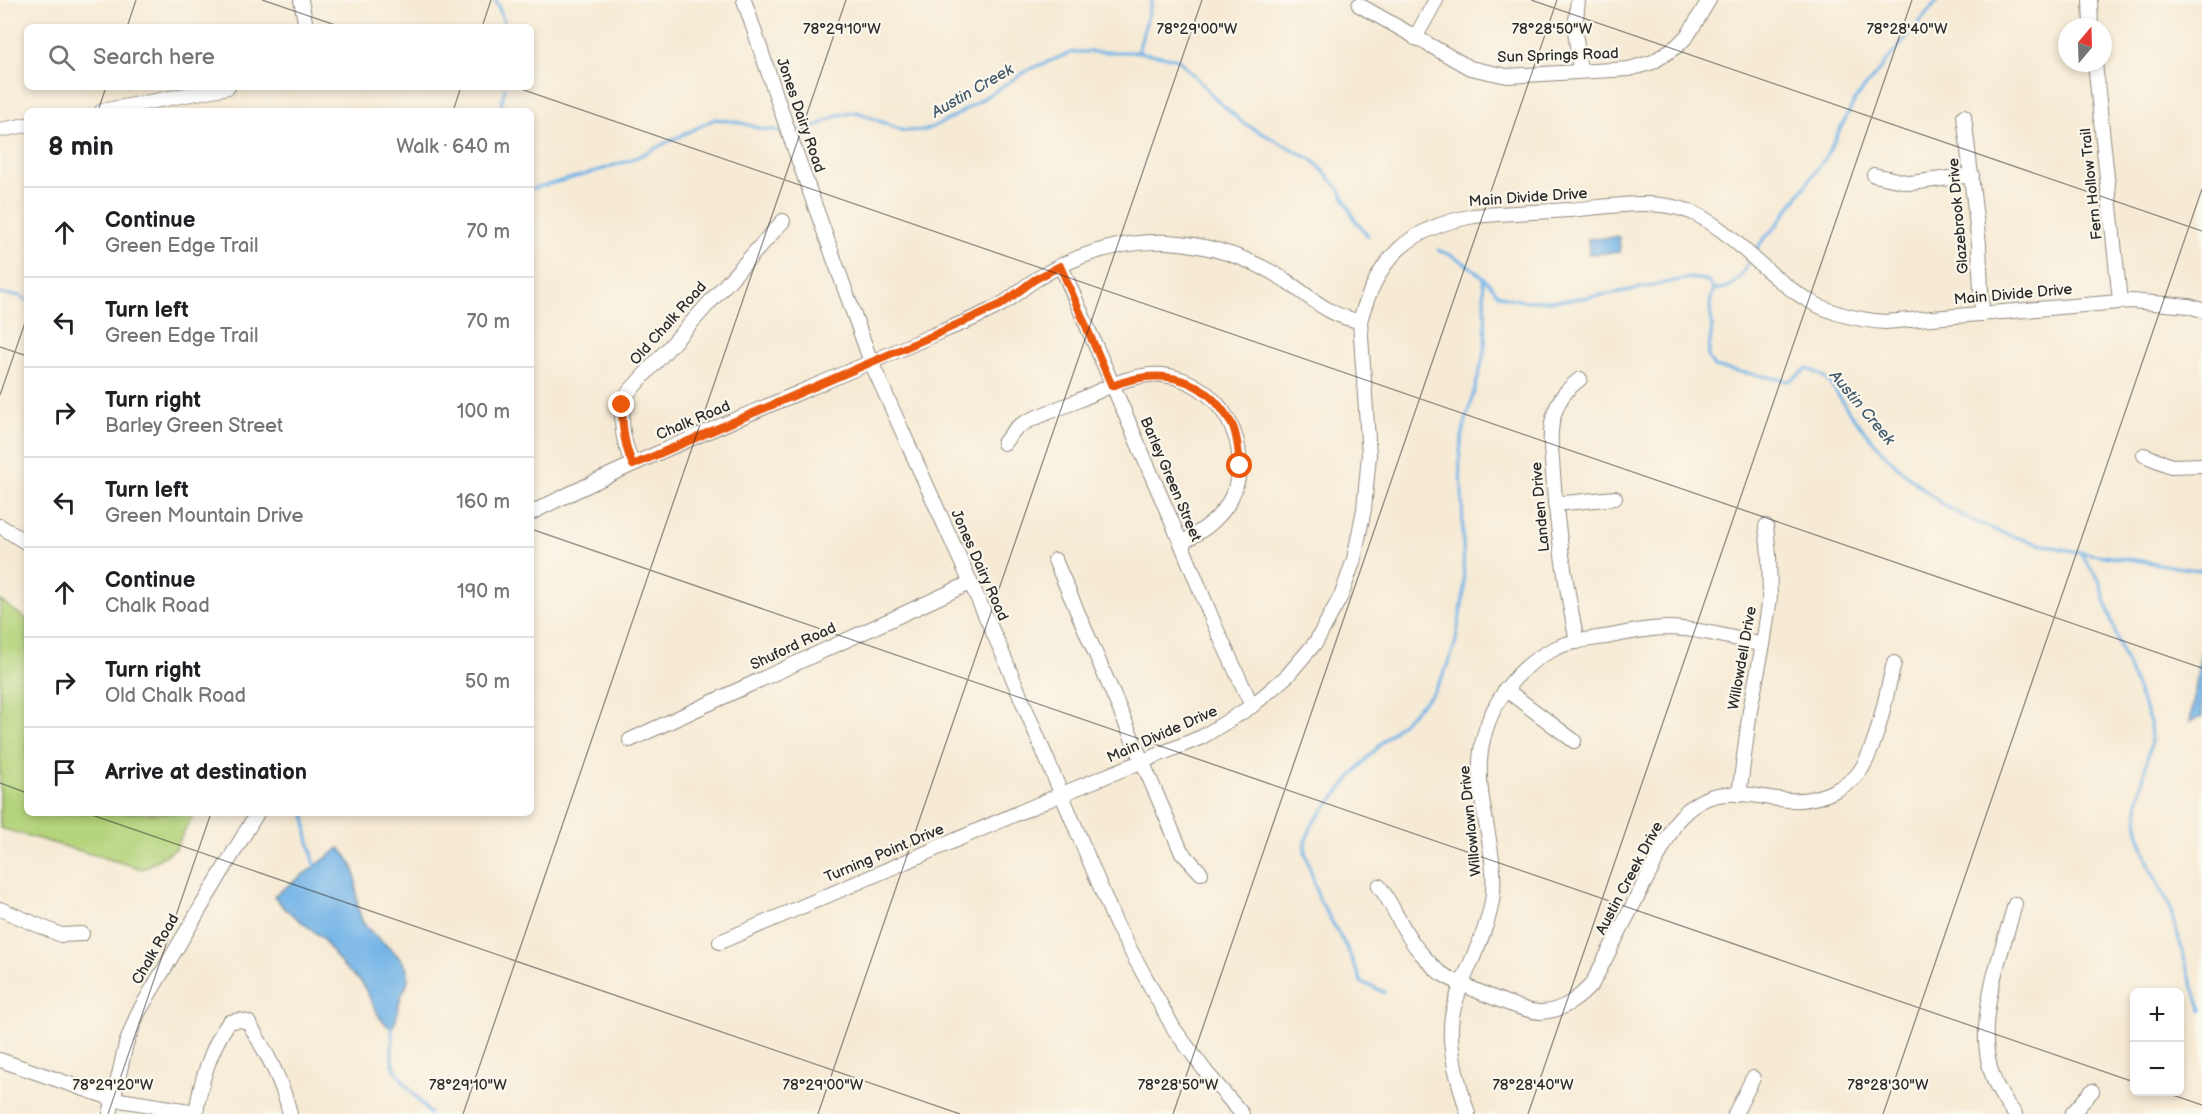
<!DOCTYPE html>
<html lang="en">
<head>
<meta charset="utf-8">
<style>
  :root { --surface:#fff; --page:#f6f6f6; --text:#202124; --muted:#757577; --line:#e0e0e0 }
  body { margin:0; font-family:"Balsamiq Sans",sans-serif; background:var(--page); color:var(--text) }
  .controls { position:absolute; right:18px; bottom:18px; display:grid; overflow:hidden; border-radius:9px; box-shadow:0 3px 9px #0003 }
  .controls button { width:54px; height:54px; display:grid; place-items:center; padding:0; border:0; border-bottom:2px solid var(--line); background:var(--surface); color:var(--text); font:30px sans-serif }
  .compass { position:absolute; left:2058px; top:18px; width:54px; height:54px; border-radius:50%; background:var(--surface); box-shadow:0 3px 9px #0003; rotate:19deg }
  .stop { position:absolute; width:18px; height:18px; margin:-14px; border:4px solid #ea580c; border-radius:50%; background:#fff }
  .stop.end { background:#ea580c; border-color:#fff; box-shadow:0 2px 6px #0008 }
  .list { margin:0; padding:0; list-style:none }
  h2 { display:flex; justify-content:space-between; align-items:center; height:78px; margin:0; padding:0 24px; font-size:26px }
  h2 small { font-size:20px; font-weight:400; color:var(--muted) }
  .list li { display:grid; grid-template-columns:39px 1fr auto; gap:18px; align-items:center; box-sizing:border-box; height:90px; padding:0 24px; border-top:2px solid var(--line) }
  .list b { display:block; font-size:22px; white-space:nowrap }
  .list p { margin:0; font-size:20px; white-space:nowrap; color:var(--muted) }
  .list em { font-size:20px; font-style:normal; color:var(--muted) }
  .icon { flex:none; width:33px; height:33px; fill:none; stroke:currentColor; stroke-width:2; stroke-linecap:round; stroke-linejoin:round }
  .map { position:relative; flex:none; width:2202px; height:1114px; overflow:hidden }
  .search { position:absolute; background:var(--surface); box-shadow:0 3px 9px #0003; left:24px; top:24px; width:510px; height:66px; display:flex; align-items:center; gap:15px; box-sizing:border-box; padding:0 21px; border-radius:9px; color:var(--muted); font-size:22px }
  .panel { position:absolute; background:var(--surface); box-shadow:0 3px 9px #0003; left:24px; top:108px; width:510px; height:708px; border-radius:9px }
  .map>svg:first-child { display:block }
</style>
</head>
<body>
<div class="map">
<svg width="2202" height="1114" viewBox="0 0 2202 1114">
  <rect width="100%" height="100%" fill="#fbf7ec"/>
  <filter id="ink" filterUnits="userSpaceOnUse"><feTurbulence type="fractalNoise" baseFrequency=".0167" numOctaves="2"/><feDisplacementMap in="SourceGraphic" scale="12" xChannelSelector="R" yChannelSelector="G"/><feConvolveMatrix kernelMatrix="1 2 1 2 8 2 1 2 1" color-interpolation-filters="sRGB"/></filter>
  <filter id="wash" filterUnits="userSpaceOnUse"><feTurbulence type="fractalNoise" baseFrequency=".008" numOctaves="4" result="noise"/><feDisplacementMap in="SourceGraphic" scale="24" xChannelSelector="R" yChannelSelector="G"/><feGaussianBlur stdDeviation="1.35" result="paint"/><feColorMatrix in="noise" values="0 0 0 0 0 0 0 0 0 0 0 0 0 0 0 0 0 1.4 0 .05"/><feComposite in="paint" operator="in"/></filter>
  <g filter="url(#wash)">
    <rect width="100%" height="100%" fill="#f6ead4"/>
    <path fill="#b4d37a" stroke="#707f52" stroke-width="1.5" d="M0 600 27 620V813H194L175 849 143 869 0 828Z"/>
    <g fill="#73b4e7" stroke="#4f7089" stroke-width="1.5">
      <path d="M1619 237 1620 252 1589 254 1588 239Z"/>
      <path d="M2202 650V717L2190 722 2201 651Z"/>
      <path d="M340 848C366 876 350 890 361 918 368 939 416 956 407 984 406 989 402 992 401 997 397 1007 399 1019 392 1027H389L380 1018 362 983 343 966 322 938 283 907 274 896Z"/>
    </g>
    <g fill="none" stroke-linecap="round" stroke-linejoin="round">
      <g stroke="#73b4e7" stroke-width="3">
        <path d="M496 0 506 27"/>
        <path d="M1138 52 1152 0"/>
        <path d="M500 111 505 87"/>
        <path d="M792 130 813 128 838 115 857 112 904 131 926 130 952 118 1030 69 1073 52H1138L1174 58 1181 62 1218 101 1243 123 1314 161 1340 190 1355 220 1368 236"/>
        <path d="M531 189 587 174 631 160 715 119 738 122 762 129 782 131"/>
        <path d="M1438 250C1459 257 1476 270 1492 286 1494 288 1495 291 1497 293 1530 315 1649 286 1689 278L1705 280 1711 285 1713 290 1710 304 1712 327 1708 357 1714 367 1789 381 1807 369C1832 375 1838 399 1853 417 1867 434 1882 453 1898 467 1913 480 1928 494 1944 505 2002 541 2068 552 2135 560 2157 563 2180 569 2202 570"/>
        <path d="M1753 254 1763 240 1777 225 1826 157 1856 98 1938 0"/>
        <path d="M1713 290C1736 288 1740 279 1750 259"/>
        <path d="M0 294 21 296 27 301"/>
        <path d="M2081 554 2099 580 2118 642 2150 722 2151 742 2138 802V831L2151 870 2169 905 2192 985 2202 1010"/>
        <path d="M305 813 307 834 316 869"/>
        <path d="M1384 992 1361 982 1348 950 1319 899 1305 852V842L1313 823 1361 765 1385 739 1433 693 1443 676 1455 645 1464 593 1462 487C1451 437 1479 393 1485 345 1487 324 1484 301 1483 279"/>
        <path d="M390 1024C395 1036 391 1046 392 1058 393 1074 420 1101 430 1114"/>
      </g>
    </g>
  </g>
  <g filter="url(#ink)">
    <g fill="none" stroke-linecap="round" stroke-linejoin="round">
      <defs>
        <g id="minor">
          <path d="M301 0 306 27"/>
          <path d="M744 0 786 125 871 362 1001 650 1116 924 1174 1029 1206 1072 1242 1114"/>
          <path d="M1578 0 1575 30 1580 71"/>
          <path d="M2090 0 2091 27"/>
          <path d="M1359 5 1470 68 1507 76 1629 69 1653 62 1677 46 1688 35 1709 0"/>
          <path d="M1415 38 1436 0"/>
          <path d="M2095 63 2120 301"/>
          <path d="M102 111 228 87"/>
          <path d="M1964 116 1979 244 1982 314"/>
          <path d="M0 130 27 125"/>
          <path d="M1874 175 1911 183 1972 175"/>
          <path d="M1061 266 1181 543 1215 626 1252 706"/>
          <path d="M1004 443C1008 438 1013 430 1019 426 1036 416 1058 409 1077 401 1104 389 1133 372 1163 375 1220 381 1257 447 1231 498 1221 519 1201 532 1181 543"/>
          <path d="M2144 455 2171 466 2202 465"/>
          <path d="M633 464C623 443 617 415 628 393L783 221"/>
          <path d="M1555 504 1615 498"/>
          <path d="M531 513C661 447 798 395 931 336 954 326 980 317 1002 304 1013 297 1024 287 1035 280 1075 255 1121 240 1169 242 1209 245 1250 258 1285 280 1309 296 1330 317 1360 321"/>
          <path d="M0 526 27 543"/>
          <path d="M1055 560 1181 851 1201 873"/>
          <path d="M1577 642C1566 586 1557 531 1553 474 1552 454 1548 434 1554 415 1559 398 1567 389 1580 379"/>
          <path d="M1505 689 1574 741"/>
          <path d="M630 740 970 583"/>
          <path d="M1739 795 1750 710 1763 645 1770 597 1769 555 1766 526"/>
          <path d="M1379 886C1395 907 1402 932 1420 952 1426 959 1432 966 1439 972 1454 982 1525 1013 1541 1012 1563 1011 1578 999 1592 984L1676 822C1687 809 1701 798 1718 795 1760 788 1789 813 1834 791 1842 787 1852 781 1857 775 1877 751 1886 694 1894 663"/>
          <path d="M2015 904C1996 974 1960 1052 2015 1114"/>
          <path d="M0 909 61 935 82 934"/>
          <path d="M720 942 1062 794 1202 737 1252 706 1287 676 1316 642 1342 594 1354 559 1364 509 1369 455 1360 321C1378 257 1408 228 1474 216 1506 213 1538 212 1570 210 1608 207 1654 197 1691 212 1714 222 1733 239 1750 255 1796 296 1822 317 1885 322L2131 301 2189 306 2202 310"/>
          <path d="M0 1060 113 1099 196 1112"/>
          <path d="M110 1114 126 1044 138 1013 257 813"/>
          <path d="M196 1114C200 1083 211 1047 229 1022L239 1020 248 1022C265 1050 283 1082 290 1114"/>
          <path d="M1468 1114C1459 1083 1447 1049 1452 1016 1460 976 1485 942 1492 901 1499 854 1477 808 1480 761 1483 713 1513 667 1558 647 1574 640 1593 639 1611 636 1630 632 1649 628 1669 628 1701 629 1732 638 1763 645"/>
          <path d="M1735 1114 1753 1078"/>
          <path d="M2072 1114 2092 1091"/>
        </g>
      </defs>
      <use href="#minor" stroke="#908a80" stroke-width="16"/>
      <use href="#minor" stroke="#fff" stroke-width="14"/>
    </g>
  </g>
  <g fill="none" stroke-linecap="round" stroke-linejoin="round" filter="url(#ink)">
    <path stroke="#ea580c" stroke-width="8" d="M622 405C622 425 624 446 633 465L932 336 1002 304 1034 280 1060 266 1112 386C1149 371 1187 372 1216 402 1223 410 1230 419 1234 429 1238 441 1239 454 1240 466"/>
  </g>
  <path fill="none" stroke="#2b2b2b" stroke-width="1.5" stroke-opacity="0.45" d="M262 0 341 27M1531 0 2202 231M127 27 136 0M482 27 491 0M515 87 2202 668M98 111 106 87M453 111 461 87M0 347 27 356M0 395 27 317M531 529 2134 1082M0 783 27 793M86 813 960 1114M2164 1092 2202 1105M108 1114 211 813M463 1114 846 0M818 1114 1202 0M1173 1114 1557 0M1528 1114 1912 0M1883 1114 2202 189"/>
  <g text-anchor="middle" stroke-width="4.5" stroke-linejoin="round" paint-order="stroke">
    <g font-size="15" fill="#2b2b2b" stroke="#fbf7ec">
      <text transform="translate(1558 55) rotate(-2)" y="5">Sun Springs Road</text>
      <text transform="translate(801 115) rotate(71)" y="5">Jones Dairy Road</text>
      <text transform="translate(2091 184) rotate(-96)" y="5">Fern Hollow Trail</text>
      <text transform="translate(1528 197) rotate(-4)" y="5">Main Divide Drive</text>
      <text transform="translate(1958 216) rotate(-95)" y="5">Glazebrook Drive</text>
      <text transform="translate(2013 294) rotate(-5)" y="5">Main Divide Drive</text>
      <text transform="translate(668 323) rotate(-48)" y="5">Old Chalk Road</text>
      <text transform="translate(693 420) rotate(-23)" y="5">Chalk Road</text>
      <text transform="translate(1171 479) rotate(67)" y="5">Barley Green Street</text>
      <text transform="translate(1540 507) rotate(-95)" y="5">Landen Drive</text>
      <text transform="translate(980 565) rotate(66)" y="5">Jones Dairy Road</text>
      <text transform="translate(793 646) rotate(-25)" y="5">Shuford Road</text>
      <text transform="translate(1742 658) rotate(-80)" y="5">Willowdell Drive</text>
      <text transform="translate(1162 734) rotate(-24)" y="5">Main Divide Drive</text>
      <text transform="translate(1470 821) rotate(-96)" y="5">Willowlawn Drive</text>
      <text transform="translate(884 853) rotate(-23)" y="5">Turning Point Drive</text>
      <text transform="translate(1629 878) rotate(-62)" y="5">Austin Creek Drive</text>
      <text transform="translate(155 949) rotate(-60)" y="5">Chalk Road</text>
    </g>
    <g font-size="16" font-style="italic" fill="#445b6d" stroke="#fbf7ec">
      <text transform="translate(972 90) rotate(-30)" y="6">Austin Creek</text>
      <text transform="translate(1863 407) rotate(50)" y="6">Austin Creek</text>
    </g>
  </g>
  <g font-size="15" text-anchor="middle" fill="#2b2b2b" stroke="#fbf7ec" stroke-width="4.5" stroke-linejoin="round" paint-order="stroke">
    <text x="842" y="34">78°29'10"W</text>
    <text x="1197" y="34">78°29'00"W</text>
    <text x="1552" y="34">78°28'50"W</text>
    <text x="1907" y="34">78°28'40"W</text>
    <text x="113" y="1090">78°29'20"W</text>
    <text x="468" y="1090">78°29'10"W</text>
    <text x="823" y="1090">78°29'00"W</text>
    <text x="1178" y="1090">78°28'50"W</text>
    <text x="1533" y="1090">78°28'40"W</text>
    <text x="1888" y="1090">78°28'30"W</text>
  </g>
</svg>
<div class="controls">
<button>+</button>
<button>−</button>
</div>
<svg class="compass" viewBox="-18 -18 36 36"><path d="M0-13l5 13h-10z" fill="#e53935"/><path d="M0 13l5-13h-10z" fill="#757577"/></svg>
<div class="stop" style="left:1240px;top:466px"></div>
<div class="stop end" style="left:622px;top:405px"></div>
<div class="search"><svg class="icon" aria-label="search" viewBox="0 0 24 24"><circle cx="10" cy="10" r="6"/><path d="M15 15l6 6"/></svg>Search here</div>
<section class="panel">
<h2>8 min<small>Walk · 640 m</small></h2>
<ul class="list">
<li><svg class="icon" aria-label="ahead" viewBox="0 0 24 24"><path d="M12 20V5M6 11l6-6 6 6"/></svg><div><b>Continue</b><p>Green Edge Trail</p></div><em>70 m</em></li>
<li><svg class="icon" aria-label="left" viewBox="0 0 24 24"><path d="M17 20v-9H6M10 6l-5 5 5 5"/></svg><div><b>Turn left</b><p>Green Edge Trail</p></div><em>70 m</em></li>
<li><svg class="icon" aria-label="right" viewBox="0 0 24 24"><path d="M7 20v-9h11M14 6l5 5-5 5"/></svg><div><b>Turn right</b><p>Barley Green Street</p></div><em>100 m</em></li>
<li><svg class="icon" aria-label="left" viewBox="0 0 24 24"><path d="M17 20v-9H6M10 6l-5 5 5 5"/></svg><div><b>Turn left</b><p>Green Mountain Drive</p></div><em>160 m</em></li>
<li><svg class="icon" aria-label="ahead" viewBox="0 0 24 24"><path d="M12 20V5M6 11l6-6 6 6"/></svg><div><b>Continue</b><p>Chalk Road</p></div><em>190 m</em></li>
<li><svg class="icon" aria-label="right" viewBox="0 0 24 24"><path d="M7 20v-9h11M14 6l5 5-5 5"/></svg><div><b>Turn right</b><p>Old Chalk Road</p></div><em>50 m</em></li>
<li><svg class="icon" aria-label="arrive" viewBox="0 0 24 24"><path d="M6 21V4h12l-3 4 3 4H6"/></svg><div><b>Arrive at destination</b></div></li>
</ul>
</section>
</div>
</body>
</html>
